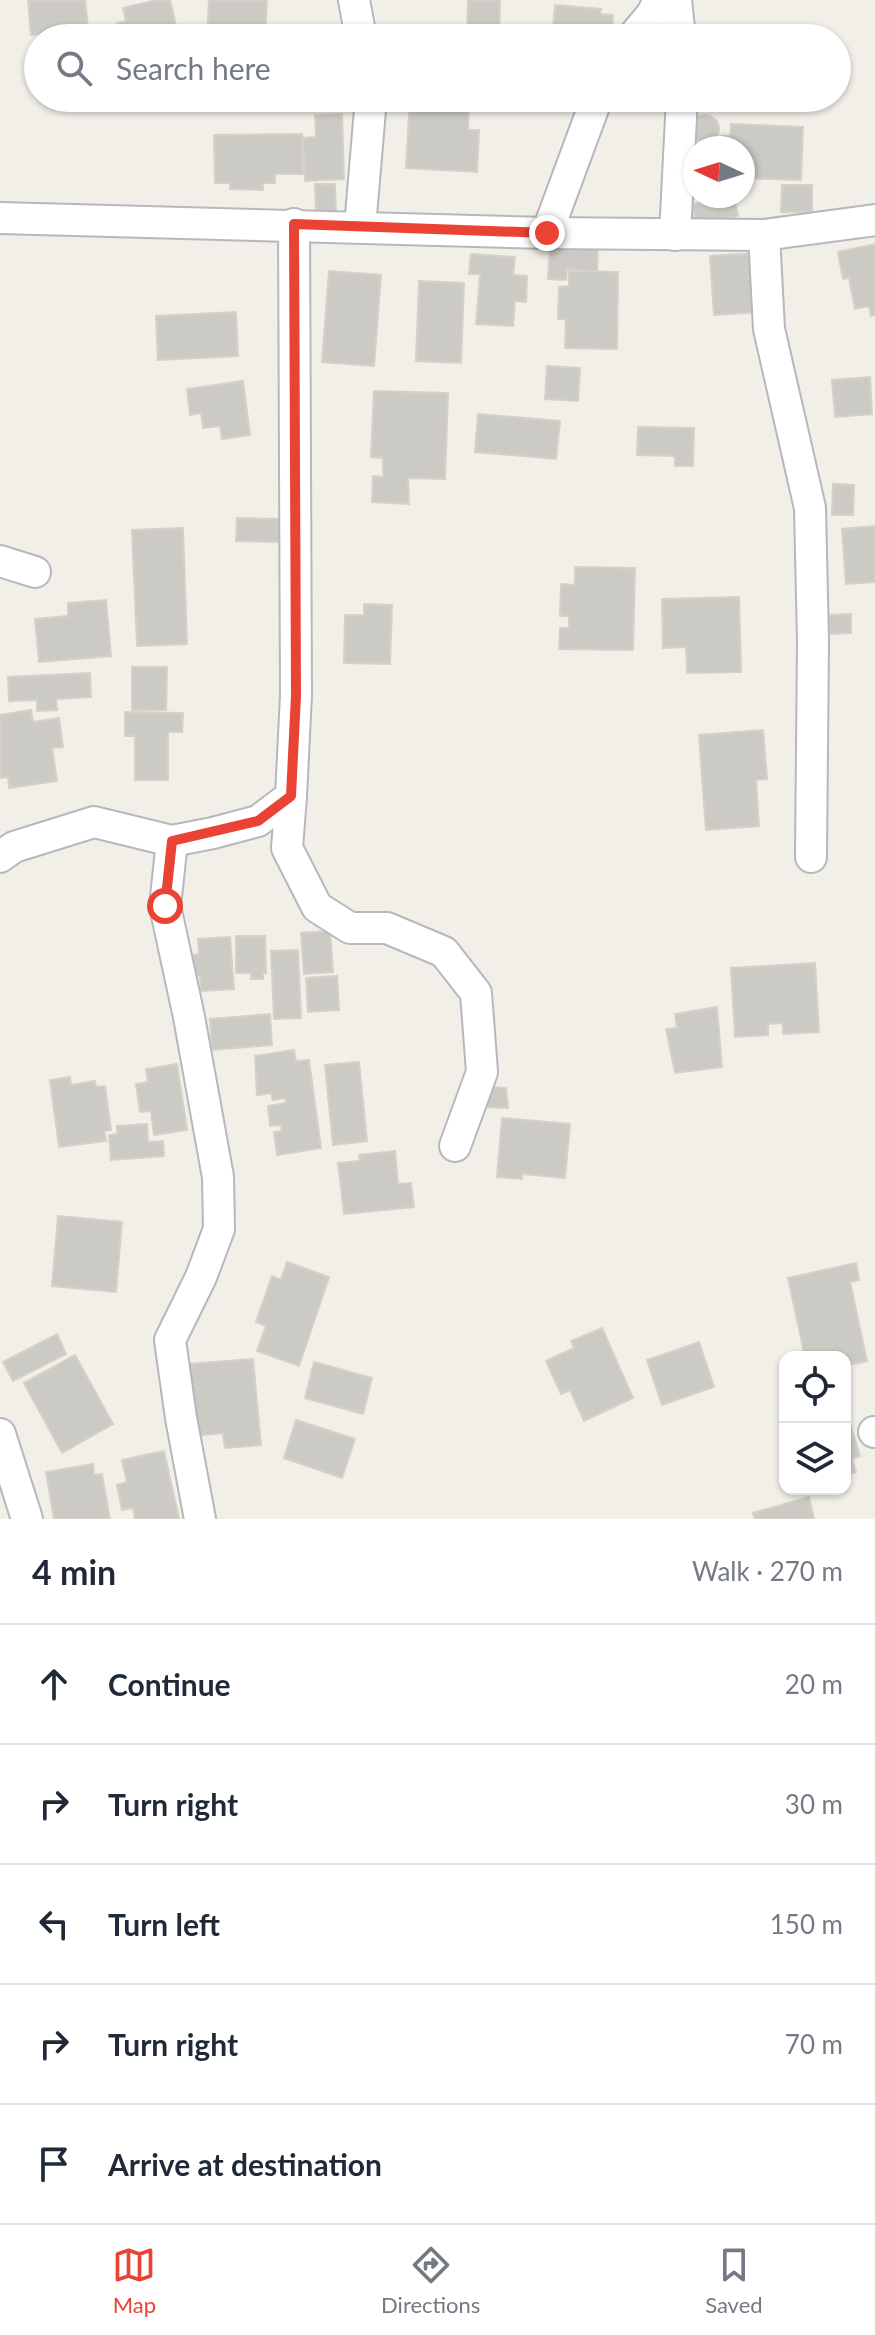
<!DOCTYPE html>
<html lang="en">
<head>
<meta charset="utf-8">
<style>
  :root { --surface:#fff; --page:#f2f2f3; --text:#1f2937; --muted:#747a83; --line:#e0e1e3; --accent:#ea4335 }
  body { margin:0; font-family:Lato,sans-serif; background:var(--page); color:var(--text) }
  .controls { position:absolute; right:24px; bottom:24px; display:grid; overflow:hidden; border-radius:16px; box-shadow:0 2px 6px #0004 }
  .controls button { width:72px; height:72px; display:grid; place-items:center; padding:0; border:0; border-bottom:2px solid var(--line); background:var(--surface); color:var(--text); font:40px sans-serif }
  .compass { position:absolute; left:683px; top:136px; width:72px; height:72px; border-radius:50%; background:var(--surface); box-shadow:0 2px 6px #0004; rotate:274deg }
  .stop { position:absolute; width:24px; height:24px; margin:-18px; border:6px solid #ea4335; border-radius:50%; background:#fff }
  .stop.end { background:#ea4335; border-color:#fff; box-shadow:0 2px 8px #0008 }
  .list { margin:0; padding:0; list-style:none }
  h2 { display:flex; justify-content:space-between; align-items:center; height:104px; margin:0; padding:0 32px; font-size:34px }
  h2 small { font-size:26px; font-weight:400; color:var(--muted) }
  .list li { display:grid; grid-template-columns:52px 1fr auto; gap:24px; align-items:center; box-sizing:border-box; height:120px; padding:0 32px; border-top:2px solid var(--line) }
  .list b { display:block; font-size:30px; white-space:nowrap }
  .list em { font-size:26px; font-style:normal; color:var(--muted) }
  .icon { flex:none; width:44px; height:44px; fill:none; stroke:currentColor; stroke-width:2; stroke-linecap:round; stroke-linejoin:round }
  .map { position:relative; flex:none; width:875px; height:1519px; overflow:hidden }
  .search { position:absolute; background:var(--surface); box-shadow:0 2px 6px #0004; left:24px; right:24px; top:24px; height:88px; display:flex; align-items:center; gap:20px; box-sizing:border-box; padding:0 28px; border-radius:44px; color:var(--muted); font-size:30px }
  .sheet { height:704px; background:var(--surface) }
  nav { display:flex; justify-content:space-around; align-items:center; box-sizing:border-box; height:112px; border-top:2px solid var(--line); background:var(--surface); font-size:22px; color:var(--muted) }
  nav a { display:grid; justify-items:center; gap:4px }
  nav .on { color:var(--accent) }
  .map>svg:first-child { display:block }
</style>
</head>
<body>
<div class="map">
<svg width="875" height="1519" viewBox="0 0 875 1519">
  <rect width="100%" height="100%" fill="#f1efe8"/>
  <g fill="#cccac5" stroke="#d6d1c6" stroke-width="2">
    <path d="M28 0H85L89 38H40V34L31 35Z"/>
    <path d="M157 0H170L179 38H121L117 23 126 21 123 8Z"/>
    <path d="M209 0H267L265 38H207Z"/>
    <path d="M468 0H500L499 38H467Z"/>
    <path d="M555 5 601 9 600 14 613 15 611 38H552Z"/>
    <path d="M410 98H481L469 99 468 130H479L477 172 406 168Z"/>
    <path d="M342 114 344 179 305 181 303 138 316 137 315 115Z"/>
    <circle cx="705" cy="129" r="14"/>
    <path d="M731 124 803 127 801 180 743 178V148H722V136H730Z"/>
    <path d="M302 134 303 174H275V183H263V190L230 189V183H215L214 135Z"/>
    <path d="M315 184H335L336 211H316Z"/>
    <path d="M782 185H812V212H781Z"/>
    <path d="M734 196 738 216 696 224 692 204Z"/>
    <path d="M875 244V315L871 316 869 306 855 309 849 278 843 279 838 252Z"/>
    <path d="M550 246 598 249 597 271 567 269 566 280 548 279Z"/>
    <path d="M756 253 761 312 714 315 710 256Z"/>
    <path d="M471 254 515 257 513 275 527 276 526 302 515 301 513 326 476 324 480 274H469Z"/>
    <path d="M329 271 381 275 374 366 322 362Z"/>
    <path d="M569 271 618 272 617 349 565 348 566 319H558L559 287 569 286Z"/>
    <path d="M419 281 464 283 461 363 416 361Z"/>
    <path d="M236 312 238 356 158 360 156 316Z"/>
    <path d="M547 366 580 368 578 401 545 399Z"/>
    <path d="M870 377 872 414 835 417 832 380Z"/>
    <path d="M243 381 250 435 222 439 220 426 203 428 201 413 190 415 187 389Z"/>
    <path d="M374 391 448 393 445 479 408 478 409 504 372 502 373 476 383 477V458L371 457Z"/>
    <path d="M478 414 560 421 556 459 475 452Z"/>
    <path d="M638 427 694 428 693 466H675V456L637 455Z"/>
    <path d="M833 484 854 485 853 515H832Z"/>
    <path d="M237 518 282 519 281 542 236 541Z"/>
    <path d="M875 526V582L846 584 842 529Z"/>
    <path d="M183 528 187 644 137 646 132 530Z"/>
    <path d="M575 567 635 568 633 650 559 649 560 628H569V616H560L561 584 575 585Z"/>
    <path d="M739 597 741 672 687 673 686 647 663 648 662 599Z"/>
    <path d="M106 600 111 656 39 662 35 619 68 616V603Z"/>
    <path d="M364 604 392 605 390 664 344 663 345 615H364Z"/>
    <path d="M851 614V633L829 634V615Z"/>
    <path d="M132 667H167L166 710H132Z"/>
    <path d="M90 673 91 697 56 699 57 710 37 711V700L9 701 8 677Z"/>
    <path d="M31 710 33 722 59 718 63 747 52 748 57 781 9 788 8 777 0 778V715Z"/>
    <path d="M125 712 183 713 182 732H168V780H135V736H125Z"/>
    <path d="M763 730 767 779 756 780 759 826 706 830 699 735Z"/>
    <path d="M330 931 333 972 304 974 301 933Z"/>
    <path d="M236 936H265L266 973H263V979H251V973H236Z"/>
    <path d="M230 937 234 989 201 991 200 976H195L193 955 199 954 198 939Z"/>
    <path d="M298 950 301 1018 274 1019 271 951Z"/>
    <path d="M815 963 819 1032 783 1034V1023L768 1024V1035L735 1037 731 968Z"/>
    <path d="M337 976 339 1010 308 1012 306 978Z"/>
    <path d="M717 1007 722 1067 675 1073 666 1029 677 1028 675 1014Z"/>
    <path d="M270 1014 272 1045 212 1050 210 1019Z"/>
    <path d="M294 1050 296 1061 309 1060 321 1148 277 1155 274 1132 282 1131 281 1125 270 1126 268 1106 286 1103 285 1098 273 1100 271 1093 257 1095 255 1056Z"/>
    <path d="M359 1062 367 1141 333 1145 325 1065Z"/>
    <path d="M177 1064 187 1130 154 1135 151 1111 140 1112 136 1084 148 1082 146 1069Z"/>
    <path d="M70 1077 71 1085 95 1081 96 1087 105 1086 111 1130 104 1131 106 1141 59 1147 50 1080Z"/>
    <path d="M485 1087 506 1088 508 1108 484 1107Z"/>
    <path d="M502 1118 570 1124 565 1178 522 1174V1179L497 1177Z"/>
    <path d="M147 1124 148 1142 163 1141 164 1156 111 1160 109 1135 117 1134V1126Z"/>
    <path d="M395 1151 398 1184 411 1183 414 1207 344 1214 338 1163 360 1161 359 1155Z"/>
    <path d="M58 1216 122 1222 116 1292 52 1286Z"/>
    <path d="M287 1262 329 1277 299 1366 257 1351 266 1326 256 1322 272 1276 281 1280Z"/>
    <path d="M856 1263 859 1280 850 1282 867 1361 845 1366V1357H805L788 1278Z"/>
    <path d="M602 1328 633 1398 584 1421 570 1390 561 1394 546 1361 574 1348 571 1341Z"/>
    <path d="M57 1334 66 1354 13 1381 3 1362Z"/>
    <path d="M699 1342 714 1387 662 1405 647 1360Z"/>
    <path d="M75 1355 113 1424 62 1453 24 1383Z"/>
    <path d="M253 1359 261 1445 225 1448 223 1433 194 1436 188 1364Z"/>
    <path d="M314 1362 372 1378 363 1414 305 1398Z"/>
    <path d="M296 1420 355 1439 342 1478 284 1458Z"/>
    <path d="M850 1424 860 1456 852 1459 856 1472 845 1476V1425Z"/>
    <path d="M164 1451 179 1519H135L133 1508 122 1510 117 1485 127 1482 122 1460Z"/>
    <path d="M93 1464 94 1475 102 1474 110 1519H54L46 1472Z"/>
    <path d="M809 1497 814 1519H755L753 1513Z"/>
  </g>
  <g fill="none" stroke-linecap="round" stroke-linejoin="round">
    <defs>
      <g id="street">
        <path d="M354 0 361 38"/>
        <path d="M676 0 680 38"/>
        <path d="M632 38 652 14 659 0"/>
        <path d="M0 218 547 233 764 235 875 220"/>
        <path d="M360 227 371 98"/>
        <path d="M547 233 597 98"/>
        <path d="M675 235 682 98"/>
        <path d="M764 235 769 329 810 508 813 641 811 857"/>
        <path d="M0 561 35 572"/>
        <path d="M291 796 287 848 317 907 350 928H387L444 952 476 993 482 1072 455 1146"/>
        <path d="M172 841 165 906 189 1017 218 1177 219 1229 201 1277 170 1340 181 1418 200 1519"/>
        <path d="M0 857 14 847 94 822 172 841 213 833 258 821 291 796 296 695 294 224"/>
        <path d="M874 1432H875"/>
        <path d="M0 1434 27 1519"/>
      </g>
    </defs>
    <use href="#street" stroke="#b5b8bc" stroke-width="34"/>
    <use href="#street" stroke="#fff" stroke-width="30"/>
  </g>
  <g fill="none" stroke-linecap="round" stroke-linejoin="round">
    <path stroke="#ea4335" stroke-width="10" d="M165 906 172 841 258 821 291 796 296 695 294 224 547 233"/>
  </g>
</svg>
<div class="controls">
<button><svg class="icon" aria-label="locate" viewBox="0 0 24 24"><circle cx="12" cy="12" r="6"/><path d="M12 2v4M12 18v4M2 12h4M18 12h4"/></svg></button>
<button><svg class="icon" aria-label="layers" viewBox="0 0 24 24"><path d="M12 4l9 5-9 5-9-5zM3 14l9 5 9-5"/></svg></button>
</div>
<svg class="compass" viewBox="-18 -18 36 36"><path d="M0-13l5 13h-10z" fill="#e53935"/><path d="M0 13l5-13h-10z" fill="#747a83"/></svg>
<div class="stop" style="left:165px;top:906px"></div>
<div class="stop end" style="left:547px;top:233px"></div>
<div class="search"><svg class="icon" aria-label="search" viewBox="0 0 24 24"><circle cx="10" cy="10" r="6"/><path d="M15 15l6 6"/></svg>Search here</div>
</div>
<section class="sheet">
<h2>4 min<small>Walk · 270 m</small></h2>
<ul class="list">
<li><svg class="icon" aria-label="ahead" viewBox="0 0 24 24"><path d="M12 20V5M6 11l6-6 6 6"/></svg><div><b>Continue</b></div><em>20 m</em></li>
<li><svg class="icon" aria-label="right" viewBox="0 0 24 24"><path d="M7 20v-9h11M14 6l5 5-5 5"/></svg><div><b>Turn right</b></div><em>30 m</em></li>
<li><svg class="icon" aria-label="left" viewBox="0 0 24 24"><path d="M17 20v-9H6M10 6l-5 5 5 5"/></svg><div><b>Turn left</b></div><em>150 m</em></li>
<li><svg class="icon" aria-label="right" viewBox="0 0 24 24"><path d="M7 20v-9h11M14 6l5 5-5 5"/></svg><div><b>Turn right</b></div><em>70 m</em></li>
<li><svg class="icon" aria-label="arrive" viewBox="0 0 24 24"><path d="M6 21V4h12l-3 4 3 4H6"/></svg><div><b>Arrive at destination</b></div></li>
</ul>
</section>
<nav>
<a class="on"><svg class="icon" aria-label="map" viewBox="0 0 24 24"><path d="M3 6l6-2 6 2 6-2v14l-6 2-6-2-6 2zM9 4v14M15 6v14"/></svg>Map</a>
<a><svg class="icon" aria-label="directions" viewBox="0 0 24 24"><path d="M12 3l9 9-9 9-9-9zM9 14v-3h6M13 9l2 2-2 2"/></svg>Directions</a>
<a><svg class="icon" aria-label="saved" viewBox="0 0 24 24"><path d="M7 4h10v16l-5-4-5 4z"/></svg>Saved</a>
</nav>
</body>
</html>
